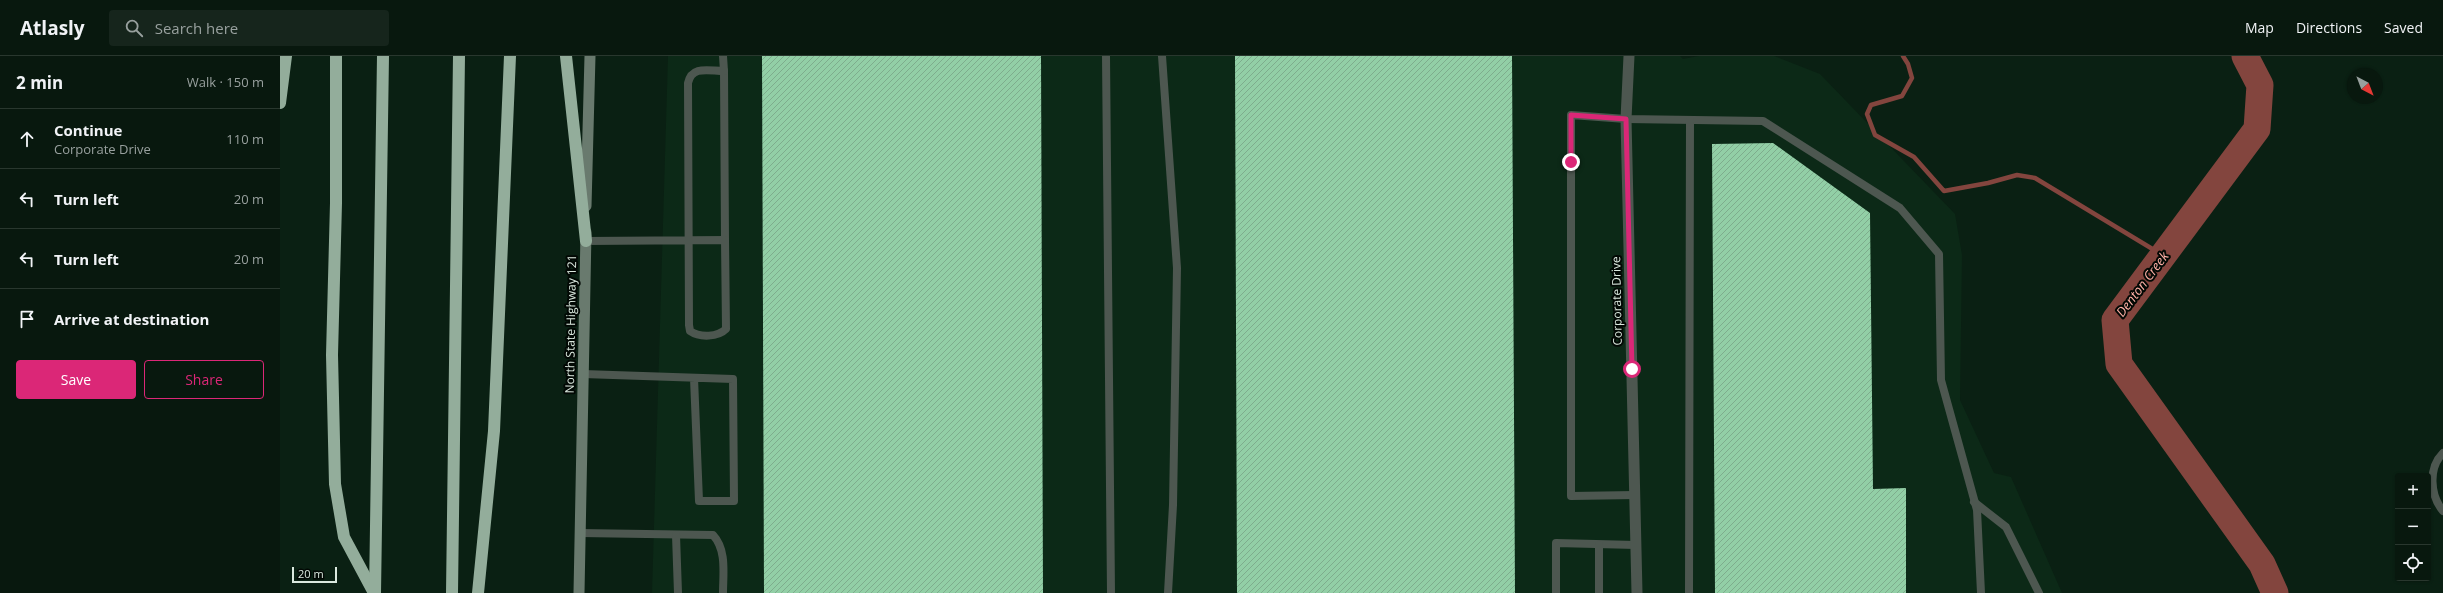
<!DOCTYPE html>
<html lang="en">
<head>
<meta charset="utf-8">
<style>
  :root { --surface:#08180e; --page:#16251c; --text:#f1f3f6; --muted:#98a09e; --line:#29372e; --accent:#db2777 }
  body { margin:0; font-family:"Open Sans",sans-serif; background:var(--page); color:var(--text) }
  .controls { position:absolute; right:12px; bottom:12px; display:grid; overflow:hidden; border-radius:4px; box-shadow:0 1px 3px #0004 }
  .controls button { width:36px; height:36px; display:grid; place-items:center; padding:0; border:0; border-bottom:1px solid var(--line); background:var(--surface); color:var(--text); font:20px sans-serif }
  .compass { position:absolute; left:2067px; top:12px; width:36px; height:36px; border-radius:50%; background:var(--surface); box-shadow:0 1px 3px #0004; rotate:138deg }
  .scale { position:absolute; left:12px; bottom:10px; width:45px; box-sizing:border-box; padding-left:4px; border:2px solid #dbe9df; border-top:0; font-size:11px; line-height:14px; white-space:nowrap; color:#dbe9df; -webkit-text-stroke:3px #020804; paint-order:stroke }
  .stop { position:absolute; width:12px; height:12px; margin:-9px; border:3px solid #db2777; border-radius:50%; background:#fff }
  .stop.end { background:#db2777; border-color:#fff; box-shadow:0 1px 4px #0008 }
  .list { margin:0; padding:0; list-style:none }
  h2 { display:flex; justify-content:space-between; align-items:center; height:52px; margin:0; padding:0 16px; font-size:17px }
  h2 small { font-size:13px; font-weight:400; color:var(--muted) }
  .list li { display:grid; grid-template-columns:26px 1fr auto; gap:12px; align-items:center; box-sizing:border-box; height:60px; padding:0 16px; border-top:1px solid var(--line) }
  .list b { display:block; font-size:15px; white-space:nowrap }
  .list p { margin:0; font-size:13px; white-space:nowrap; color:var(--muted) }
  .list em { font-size:13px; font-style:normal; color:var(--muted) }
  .actions { display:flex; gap:8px; padding:12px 16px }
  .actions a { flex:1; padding:9px 0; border:1px solid var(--accent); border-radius:4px; text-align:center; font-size:14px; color:var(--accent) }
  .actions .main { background:var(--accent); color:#fff }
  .icon { flex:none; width:22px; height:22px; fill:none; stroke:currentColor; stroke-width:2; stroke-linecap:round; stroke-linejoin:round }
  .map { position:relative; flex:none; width:2163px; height:537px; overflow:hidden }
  header { display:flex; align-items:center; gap:24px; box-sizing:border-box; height:56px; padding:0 20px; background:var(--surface); border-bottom:1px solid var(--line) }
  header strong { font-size:19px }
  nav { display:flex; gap:22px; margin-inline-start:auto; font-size:14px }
  .search { width:280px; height:36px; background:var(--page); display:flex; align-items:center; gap:10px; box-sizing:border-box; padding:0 14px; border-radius:4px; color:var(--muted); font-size:15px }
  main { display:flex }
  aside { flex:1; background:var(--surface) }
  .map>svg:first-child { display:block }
</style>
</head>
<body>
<header>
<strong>Atlasly</strong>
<div class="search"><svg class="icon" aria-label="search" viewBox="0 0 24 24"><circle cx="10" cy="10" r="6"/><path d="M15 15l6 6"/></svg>Search here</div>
<nav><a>Map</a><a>Directions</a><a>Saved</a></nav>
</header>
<main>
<aside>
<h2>2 min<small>Walk · 150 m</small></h2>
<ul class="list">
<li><svg class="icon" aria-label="ahead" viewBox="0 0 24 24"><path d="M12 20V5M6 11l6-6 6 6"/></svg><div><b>Continue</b><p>Corporate Drive</p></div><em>110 m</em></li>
<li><svg class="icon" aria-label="left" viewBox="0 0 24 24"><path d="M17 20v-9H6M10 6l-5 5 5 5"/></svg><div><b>Turn left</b></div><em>20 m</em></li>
<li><svg class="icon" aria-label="left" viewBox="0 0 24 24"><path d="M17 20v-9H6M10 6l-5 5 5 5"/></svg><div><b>Turn left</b></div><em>20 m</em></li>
<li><svg class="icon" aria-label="arrive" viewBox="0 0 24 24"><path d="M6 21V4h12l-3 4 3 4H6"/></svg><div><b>Arrive at destination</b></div></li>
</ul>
<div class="actions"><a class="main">Save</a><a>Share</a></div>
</aside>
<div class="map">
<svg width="2163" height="537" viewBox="0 0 2163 537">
  <defs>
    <pattern id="building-hatch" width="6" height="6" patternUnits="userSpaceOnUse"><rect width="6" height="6" fill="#92cfa6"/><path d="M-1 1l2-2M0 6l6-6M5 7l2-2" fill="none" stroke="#7ead8d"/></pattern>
  </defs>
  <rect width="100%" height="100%" fill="#0a2013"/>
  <path fill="#0c2917" d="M388 0H1400L1403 3 1419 0H1494L1540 18 1675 158 1682 199 1680 344 1714 417 1731 421 1782 537H372Z"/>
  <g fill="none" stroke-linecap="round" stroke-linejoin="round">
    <path stroke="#83453e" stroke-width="4.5" d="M1623 0 1628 8 1632 22 1622 40 1591 49 1587 58 1595 79 1634 101 1664 135 1708 127 1737 119 1755 122 1884 200"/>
    <path stroke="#83453e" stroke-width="27" d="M1965 0 1980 29 1977 73 1835 264 1839 308 1982 508 1995 537"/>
  </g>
  <g fill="url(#building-hatch)">
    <path d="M482 0H761L763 537H484Z"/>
    <path d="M955 0H1232L1235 537H957Z"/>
    <path d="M1493 87 1590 157 1593 433 1626 432V537H1435L1432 88Z"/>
  </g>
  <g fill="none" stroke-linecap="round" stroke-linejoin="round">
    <g stroke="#4d5750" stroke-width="8">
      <path d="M826 0 831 537"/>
      <path d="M882 0 897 212 893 449 888 537"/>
      <path d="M444 15 445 184"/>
      <path d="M306 185 445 184 446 273C438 281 420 282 410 275L409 269 408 27C412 9 429 15 444 15L443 0"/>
      <path d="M303 318 453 323 454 445H419L414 322"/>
      <path d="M2163 397C2148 412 2150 439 2163 455"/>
      <path d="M1355 439 1291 440V59L1346 63 1483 65 1620 152 1659 198 1661 324 1697 454 1701 537"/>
      <path d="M1694 446 1726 471 1759 537"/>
      <path d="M300 477 433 479C447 494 443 518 443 537"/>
      <path d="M396 479 398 537"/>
      <path d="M1276 537V487L1356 489"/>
      <path d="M1319 537V489"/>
      <path d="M1409 537 1410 64"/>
    </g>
    <path stroke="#4d5750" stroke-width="11" d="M1349 0 1346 63 1357 537"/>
    <g stroke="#697a6e" stroke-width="11">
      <path d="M306 150 310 0"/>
      <path d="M299 537 306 176"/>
    </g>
    <g stroke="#93ad9b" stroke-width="12">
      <path d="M56 0V147L52 299 55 428 64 481 94 537"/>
      <path d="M286 0 306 185"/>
      <path d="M0 47 6 0"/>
      <path d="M95 537 103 0"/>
      <path d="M172 537 179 0"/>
      <path d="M198 537 214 375 230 0"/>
    </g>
  </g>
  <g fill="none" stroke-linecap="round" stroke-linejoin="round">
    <path stroke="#db2777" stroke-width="5" d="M1291 106V59L1346 63 1352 313"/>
  </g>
  <g text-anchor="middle" stroke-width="4" stroke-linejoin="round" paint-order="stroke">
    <g font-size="12" fill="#dbe9df" stroke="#020804">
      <text transform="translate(1337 245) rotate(-91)" y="4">Corporate Drive</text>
      <text transform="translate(291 268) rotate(-89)" y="4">North State Highway 121</text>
    </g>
    <g font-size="13" font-style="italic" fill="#feb0a6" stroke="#020804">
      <text transform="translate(1862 228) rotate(-53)" y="5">Denton Creek</text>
    </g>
  </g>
</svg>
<div class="controls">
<button>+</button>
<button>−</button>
<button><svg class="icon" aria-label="locate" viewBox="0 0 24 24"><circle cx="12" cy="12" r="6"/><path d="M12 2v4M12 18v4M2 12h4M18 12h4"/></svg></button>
</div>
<svg class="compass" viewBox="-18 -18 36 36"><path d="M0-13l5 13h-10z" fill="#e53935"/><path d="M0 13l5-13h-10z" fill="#98a09e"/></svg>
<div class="scale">20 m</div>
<div class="stop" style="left:1352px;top:313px"></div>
<div class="stop end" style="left:1291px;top:106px"></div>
</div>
</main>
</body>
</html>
